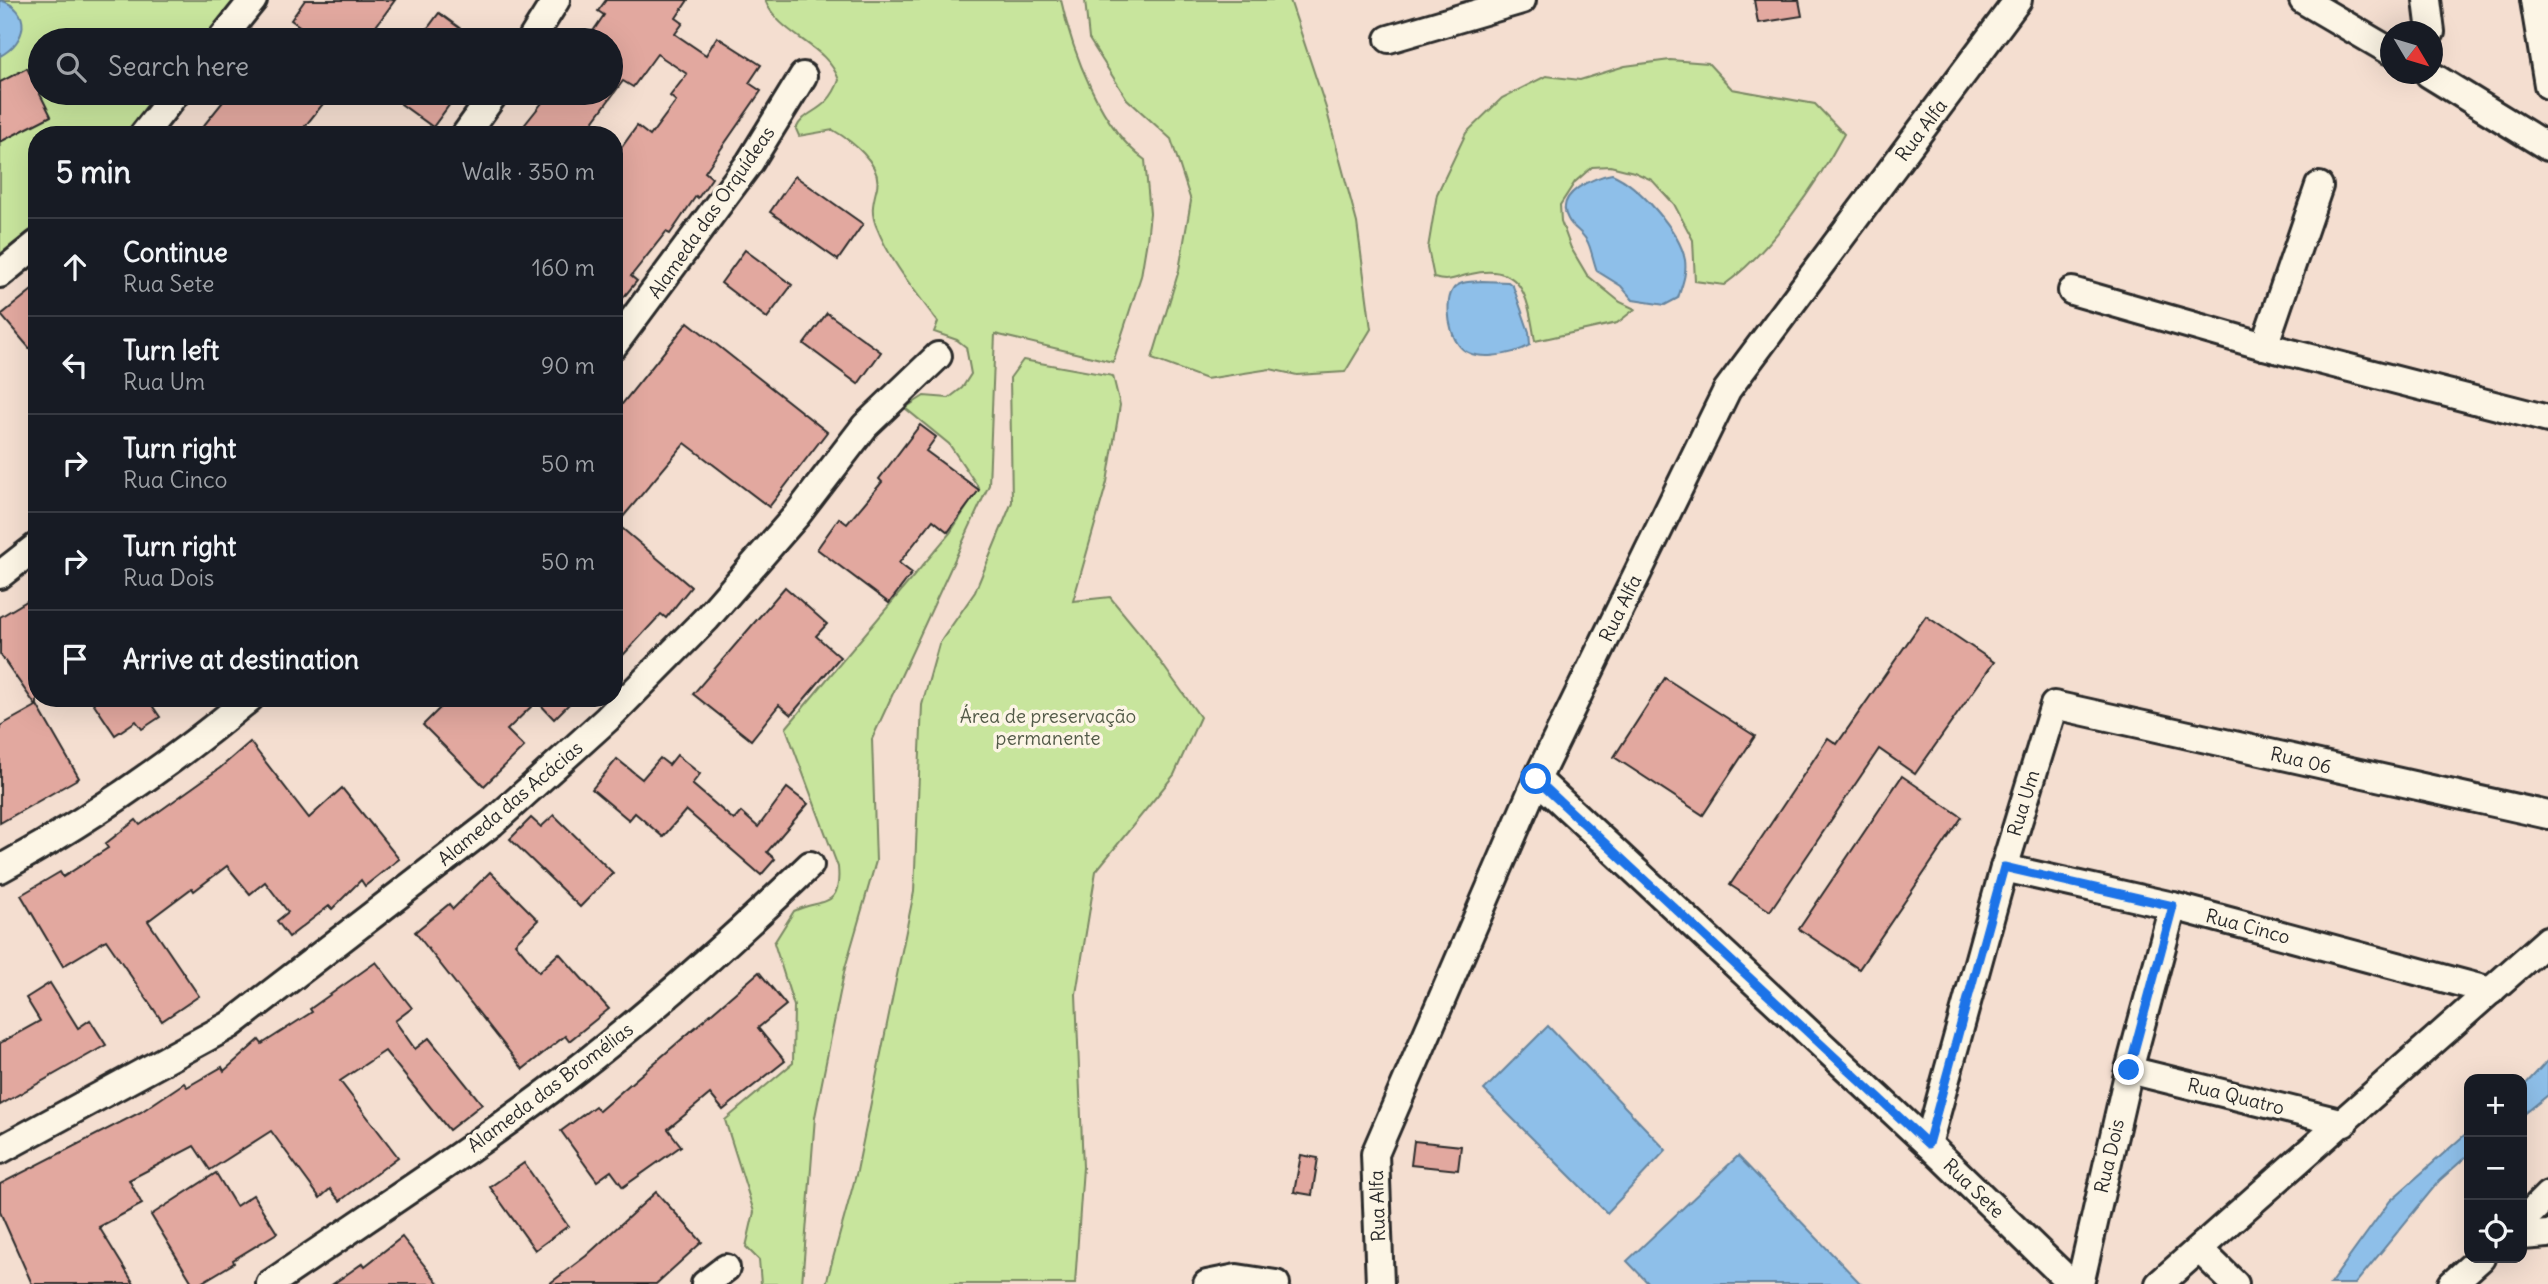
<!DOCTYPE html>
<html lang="en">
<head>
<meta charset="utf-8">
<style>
  :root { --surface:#171b24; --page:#20242c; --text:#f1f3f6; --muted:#9ea1a6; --line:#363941 }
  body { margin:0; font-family:Delius,sans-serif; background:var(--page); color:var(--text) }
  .controls { position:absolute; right:21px; bottom:21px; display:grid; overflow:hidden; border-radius:14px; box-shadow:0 7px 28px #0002 }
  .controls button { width:63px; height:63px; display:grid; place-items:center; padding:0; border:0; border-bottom:2px solid var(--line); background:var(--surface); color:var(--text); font:35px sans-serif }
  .compass { position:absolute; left:2380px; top:21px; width:63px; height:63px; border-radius:50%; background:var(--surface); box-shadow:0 7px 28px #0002; rotate:128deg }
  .stop { position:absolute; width:21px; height:21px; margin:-16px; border:5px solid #1a73e8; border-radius:50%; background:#fff }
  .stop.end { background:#1a73e8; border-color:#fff; box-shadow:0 2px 7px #0008 }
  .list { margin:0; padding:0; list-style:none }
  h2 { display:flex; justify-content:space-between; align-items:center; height:91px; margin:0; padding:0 28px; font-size:30px }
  h2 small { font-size:23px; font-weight:400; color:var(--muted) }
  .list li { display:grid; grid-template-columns:46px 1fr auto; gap:21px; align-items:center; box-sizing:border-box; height:98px; padding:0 28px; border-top:2px solid var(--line) }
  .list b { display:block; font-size:26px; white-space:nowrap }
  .list p { margin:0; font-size:23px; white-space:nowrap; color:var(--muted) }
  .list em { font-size:23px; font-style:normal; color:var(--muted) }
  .icon { flex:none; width:38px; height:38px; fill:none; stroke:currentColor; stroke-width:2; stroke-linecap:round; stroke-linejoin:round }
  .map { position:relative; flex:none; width:2548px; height:1284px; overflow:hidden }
  .search { position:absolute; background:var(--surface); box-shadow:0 7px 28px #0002; left:28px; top:28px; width:595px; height:77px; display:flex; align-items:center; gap:18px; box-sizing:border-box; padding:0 24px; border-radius:38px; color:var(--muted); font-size:26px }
  .panel { position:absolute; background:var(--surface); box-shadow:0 7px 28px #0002; left:28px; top:126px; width:595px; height:581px; border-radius:28px }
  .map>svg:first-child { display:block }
</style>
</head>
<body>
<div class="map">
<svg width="2548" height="1284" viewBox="0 0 2548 1284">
  <rect width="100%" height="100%" fill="#f4ded0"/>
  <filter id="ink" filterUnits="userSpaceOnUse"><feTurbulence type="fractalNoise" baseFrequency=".0143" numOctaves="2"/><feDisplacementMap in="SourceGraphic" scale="14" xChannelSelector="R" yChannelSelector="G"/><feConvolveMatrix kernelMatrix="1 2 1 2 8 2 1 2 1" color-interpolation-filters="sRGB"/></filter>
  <g filter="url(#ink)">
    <g fill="#c8e59d" stroke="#7a8864" stroke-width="2">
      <path d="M0 0H248L214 40H40V93H168L128 135H37V225L0 254Z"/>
      <path d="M765 0H1061C1072 51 1101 129 1145 160L1150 213 1147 240 1141 276 1113 362 995 334 989 485 872 739 876 861 845 968 815 1117 802 1284H761L759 1260 746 1247 754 1212 725 1120 793 1063 794 1006 774 943 794 911C821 898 842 910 838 867L786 728 950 533 979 488 949 444 905 408 924 396 949 398 962 388 971 374 966 347 957 340 934 332 938 322C916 292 891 263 877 228 870 212 873 203 877 187 882 163 850 140 833 130L799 136 796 129C805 108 827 114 839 80 826 43 780 37 765 0Z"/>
      <path d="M1085 0H1290L1326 108 1357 223 1371 329 1345 372 1297 375 1270 369 1206 379 1152 359 1179 270 1191 201 1171 139 1127 99 1089 39Z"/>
      <path d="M1670 60 1708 63 1732 89 1815 104 1844 134C1816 185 1771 251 1724 285L1695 281 1693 240 1674 204 1652 180 1634 172 1610 166 1592 167 1575 182 1560 205 1561 221 1571 248 1587 275 1620 302 1635 309 1617 323 1535 341C1528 301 1525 262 1471 274 1455 277 1450 283 1434 278L1428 248 1437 194 1466 133 1502 98 1546 76 1580 80 1625 66Z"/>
      <path d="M1023 360 1113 376 1120 405 1107 482 1073 601 1110 597 1142 636 1200 717 1174 775 1096 871 1076 994 1083 1167 1075 1284H826L857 1171 914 892 922 705 939 644 975 592 1012 502 1010 378Z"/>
    </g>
    <g fill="#8ebfe9" stroke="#66849d" stroke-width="2">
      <path d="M0 0C33 10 27 42 0 56Z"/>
      <path d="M1612 174C1638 185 1680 231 1685 260 1687 274 1682 285 1678 298L1665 305 1633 300 1621 286 1597 271C1594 263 1592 253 1589 245 1585 233 1573 229 1568 219 1553 193 1595 177 1612 174Z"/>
      <path d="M1482 281 1508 282 1513 286 1529 332 1530 345C1513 355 1471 364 1458 344 1448 331 1442 291 1460 284 1467 281 1476 282 1482 281Z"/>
      <path d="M1548 1026 1666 1150 1607 1213 1484 1090Z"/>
      <path d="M2548 1060V1095L2522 1116V1088Z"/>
      <path d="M2469 1131V1154L2439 1181 2355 1284H2330L2390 1201Z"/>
      <path d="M1738 1156 1861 1284H1649L1627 1261Z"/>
    </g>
    <g fill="#e2a89f" stroke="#2b2b2b" stroke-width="2">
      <path d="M305 0H395L374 29 390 40H319L291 20Z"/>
      <path d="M606 0H688L676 18 683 23 675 34 706 55 717 37 761 65 749 83 761 91 705 172 712 178 698 198 696 196 670 234 666 232 631 276 637 281 614 309V158L637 126 650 136 676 101 670 96 687 74 657 54 633 87 623 81 583 135H531L522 128 550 93H611V40H587L604 15 598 11Z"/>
      <path d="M1754 0H1799L1802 16 1758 23Z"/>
      <path d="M439 13 476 40H419Z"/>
      <path d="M27 68 51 116 0 142V82Z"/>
      <path d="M230 93H310L323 104 298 135H196Z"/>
      <path d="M409 93H458L433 127 401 104Z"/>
      <path d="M795 176 863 224 838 260 770 212Z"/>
      <path d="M745 250 792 285 767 318 721 283Z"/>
      <path d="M37 286V357L1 315Z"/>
      <path d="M827 313 881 352 858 384 804 344Z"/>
      <path d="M688 322 827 432 769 507 685 443 617 524 691 587 666 618 661 614 614 665V414Z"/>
      <path d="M920 425 936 437 926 451 979 490 948 532 933 520 899 563 912 573 889 603 817 549 839 518 847 524 882 482 879 479Z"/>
      <path d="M785 587 827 624 816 636 840 657 791 715 779 705 751 740 693 694Z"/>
      <path d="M37 595V705L79 778 0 823V726L36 706 0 654V617Z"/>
      <path d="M1926 616 1994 662 1915 774 1879 749 1770 911 1730 885 1828 738 1837 744Z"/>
      <path d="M1665 678 1755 736 1703 815 1614 757Z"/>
      <path d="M90 698H147L160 717 142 729 136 721 115 735Z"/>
      <path d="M450 698H575L554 719 537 701 507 730 524 747 484 786 423 725Z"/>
      <path d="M250 742 309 818 342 788 399 859 365 886 361 880 332 909 329 906 289 937 277 921 288 912 265 882 250 894 227 866 194 891 192 888 148 921 199 996 162 1021 106 940 63 966 21 895 60 872 63 877 108 848 105 844 136 820 140 825 220 768Z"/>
      <path d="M677 755 700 774 692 784 734 820 741 812 758 827 787 788 808 804 767 852 775 859 761 875 686 810 663 837 635 813 629 820 592 789 617 759 642 779 660 758 669 765Z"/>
      <path d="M1902 776 1962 817 1859 969 1799 929Z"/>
      <path d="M554 815 613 873 580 907 510 839 531 818 541 827Z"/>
      <path d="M490 872 538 920 515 943 539 972 559 953 609 1009 569 1041 565 1036 523 1069 415 932 449 904 453 909Z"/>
      <path d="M376 962 412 1008 395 1021 415 1049 429 1038 482 1104 449 1130 385 1051 340 1081 398 1157 340 1201 330 1189 320 1198 271 1131 210 1170 194 1146 129 1180 142 1204 99 1227 134 1284H32L0 1212V1184L141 1112 184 1083 187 1087 222 1067 224 1071 259 1040 262 1044 312 1012 310 1009Z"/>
      <path d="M759 972 786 1005 758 1028 785 1061 723 1110 710 1094 668 1129 681 1146 623 1187 611 1171 597 1181 561 1131 595 1106 599 1111Z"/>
      <path d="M50 983 78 1028 90 1020 106 1045 0 1105V1043L40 1021 26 998Z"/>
      <path d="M1414 1141 1461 1146 1458 1170 1411 1165Z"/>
      <path d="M1301 1155 1318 1158 1312 1195 1294 1192Z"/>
      <path d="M524 1163 568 1226 535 1250 490 1187Z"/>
      <path d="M216 1173 236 1206 253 1195 277 1233 233 1260 234 1263 199 1284H193L151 1215Z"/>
      <path d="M656 1192 702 1242 656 1284H549L586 1256Z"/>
      <path d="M402 1237 439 1284H333L363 1263 365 1266Z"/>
    </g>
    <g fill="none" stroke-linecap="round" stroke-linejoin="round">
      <defs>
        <g id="minor">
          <path d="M2303 0 2390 51"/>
          <path d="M2427 0 2431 32"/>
          <path d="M2534 0 2548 85"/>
          <path d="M1389 39 1522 0"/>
          <path d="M221 40 253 0"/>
          <path d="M531 40 556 0"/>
          <path d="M2429 74 2548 147"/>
          <path d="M143 135 176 93"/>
          <path d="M465 135 495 93"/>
          <path d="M0 274 37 244"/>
          <path d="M2072 291 2264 346 2548 419"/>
          <path d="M614 345 750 162 803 76"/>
          <path d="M2264 346 2319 186"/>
          <path d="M0 575 37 546"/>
          <path d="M1537 779 1928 1144 2072 1284"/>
          <path d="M2004 868 2173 906 2491 991"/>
          <path d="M0 869C90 820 172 763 250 698"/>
          <path d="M2129 1070 2344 1123"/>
          <path d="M1928 1144 2004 868 2054 705 2548 815"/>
          <path d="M0 1150 230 1025 492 823 607 719 707 618 796 516 865 426 938 356"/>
          <path d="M2522 1221 2548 1195"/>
          <path d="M2522 1236 2548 1234"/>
          <path d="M2200 1250 2235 1284"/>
          <path d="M270 1284C371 1215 474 1149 570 1075 655 1010 733 939 810 865"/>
          <path d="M705 1284 726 1268"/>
          <path d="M1207 1284 1237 1278 1276 1284"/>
          <path d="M1380 1284 1375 1154 1537 779 1727 390 2018 0"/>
          <path d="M2080 1284 2129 1070 2173 906"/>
          <path d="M2159 1284 2548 940"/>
          <path d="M2452 1284 2481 1258"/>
        </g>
      </defs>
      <use href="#minor" stroke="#2b2b2b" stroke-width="32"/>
      <use href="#minor" stroke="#fcf5e5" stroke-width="26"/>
    </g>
  </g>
  <g fill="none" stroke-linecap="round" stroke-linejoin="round" filter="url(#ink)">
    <path stroke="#1a73e8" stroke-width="9" d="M1536 779 1928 1144 2004 867 2173 906 2129 1070"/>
  </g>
  <g text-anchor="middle" stroke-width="7" stroke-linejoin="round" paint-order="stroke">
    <g font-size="19" fill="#2b2b2b" stroke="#fcf5e5">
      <text transform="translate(1921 130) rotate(-53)" y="7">Rua Alfa</text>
      <text transform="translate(711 212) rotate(-55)" y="7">Alameda das Orquídeas</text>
      <text transform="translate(1620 608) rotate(-64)" y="7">Rua Alfa</text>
      <text transform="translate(2301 760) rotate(13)" y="7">Rua 06</text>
      <text transform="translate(510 803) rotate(-40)" y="7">Alameda das Acácias</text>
      <text transform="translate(2023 803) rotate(-73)" y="7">Rua Um</text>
      <text transform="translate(2248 926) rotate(15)" y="7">Rua Cinco</text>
      <text transform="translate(550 1087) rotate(-37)" y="7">Alameda das Bromélias</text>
      <text transform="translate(2236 1096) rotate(14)" y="7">Rua Quatro</text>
      <text transform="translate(2109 1156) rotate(-77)" y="7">Rua Dois</text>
      <text transform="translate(1974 1188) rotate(44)" y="7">Rua Sete</text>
      <text transform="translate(1377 1206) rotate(-92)" y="7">Rua Alfa</text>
    </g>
    <g font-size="19" fill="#525a48" stroke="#fcf5e5">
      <text x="1048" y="723">Área de preservação<tspan x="1048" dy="22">permanente</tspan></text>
    </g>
  </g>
</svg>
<div class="controls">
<button>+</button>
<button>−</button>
<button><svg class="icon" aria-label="locate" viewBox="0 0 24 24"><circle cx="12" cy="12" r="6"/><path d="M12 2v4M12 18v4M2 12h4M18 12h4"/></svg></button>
</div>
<svg class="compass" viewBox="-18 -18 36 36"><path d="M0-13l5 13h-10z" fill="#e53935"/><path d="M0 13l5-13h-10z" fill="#9ea1a6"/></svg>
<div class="stop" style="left:1536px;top:779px"></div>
<div class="stop end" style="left:2129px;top:1070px"></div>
<div class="search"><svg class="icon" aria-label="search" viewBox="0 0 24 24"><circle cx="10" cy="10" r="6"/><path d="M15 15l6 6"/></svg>Search here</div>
<section class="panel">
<h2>5 min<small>Walk · 350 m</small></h2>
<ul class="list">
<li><svg class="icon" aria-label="ahead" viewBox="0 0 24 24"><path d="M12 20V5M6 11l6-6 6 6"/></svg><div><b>Continue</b><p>Rua Sete</p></div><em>160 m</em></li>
<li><svg class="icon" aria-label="left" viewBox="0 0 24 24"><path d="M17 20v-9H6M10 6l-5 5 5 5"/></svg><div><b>Turn left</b><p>Rua Um</p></div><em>90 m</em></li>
<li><svg class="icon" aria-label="right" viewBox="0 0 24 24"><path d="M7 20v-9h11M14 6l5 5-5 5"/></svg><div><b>Turn right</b><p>Rua Cinco</p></div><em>50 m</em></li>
<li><svg class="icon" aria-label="right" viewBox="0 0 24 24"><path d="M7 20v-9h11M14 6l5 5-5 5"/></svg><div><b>Turn right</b><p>Rua Dois</p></div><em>50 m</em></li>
<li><svg class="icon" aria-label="arrive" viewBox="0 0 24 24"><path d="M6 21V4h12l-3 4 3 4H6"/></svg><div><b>Arrive at destination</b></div></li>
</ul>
</section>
</div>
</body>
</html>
